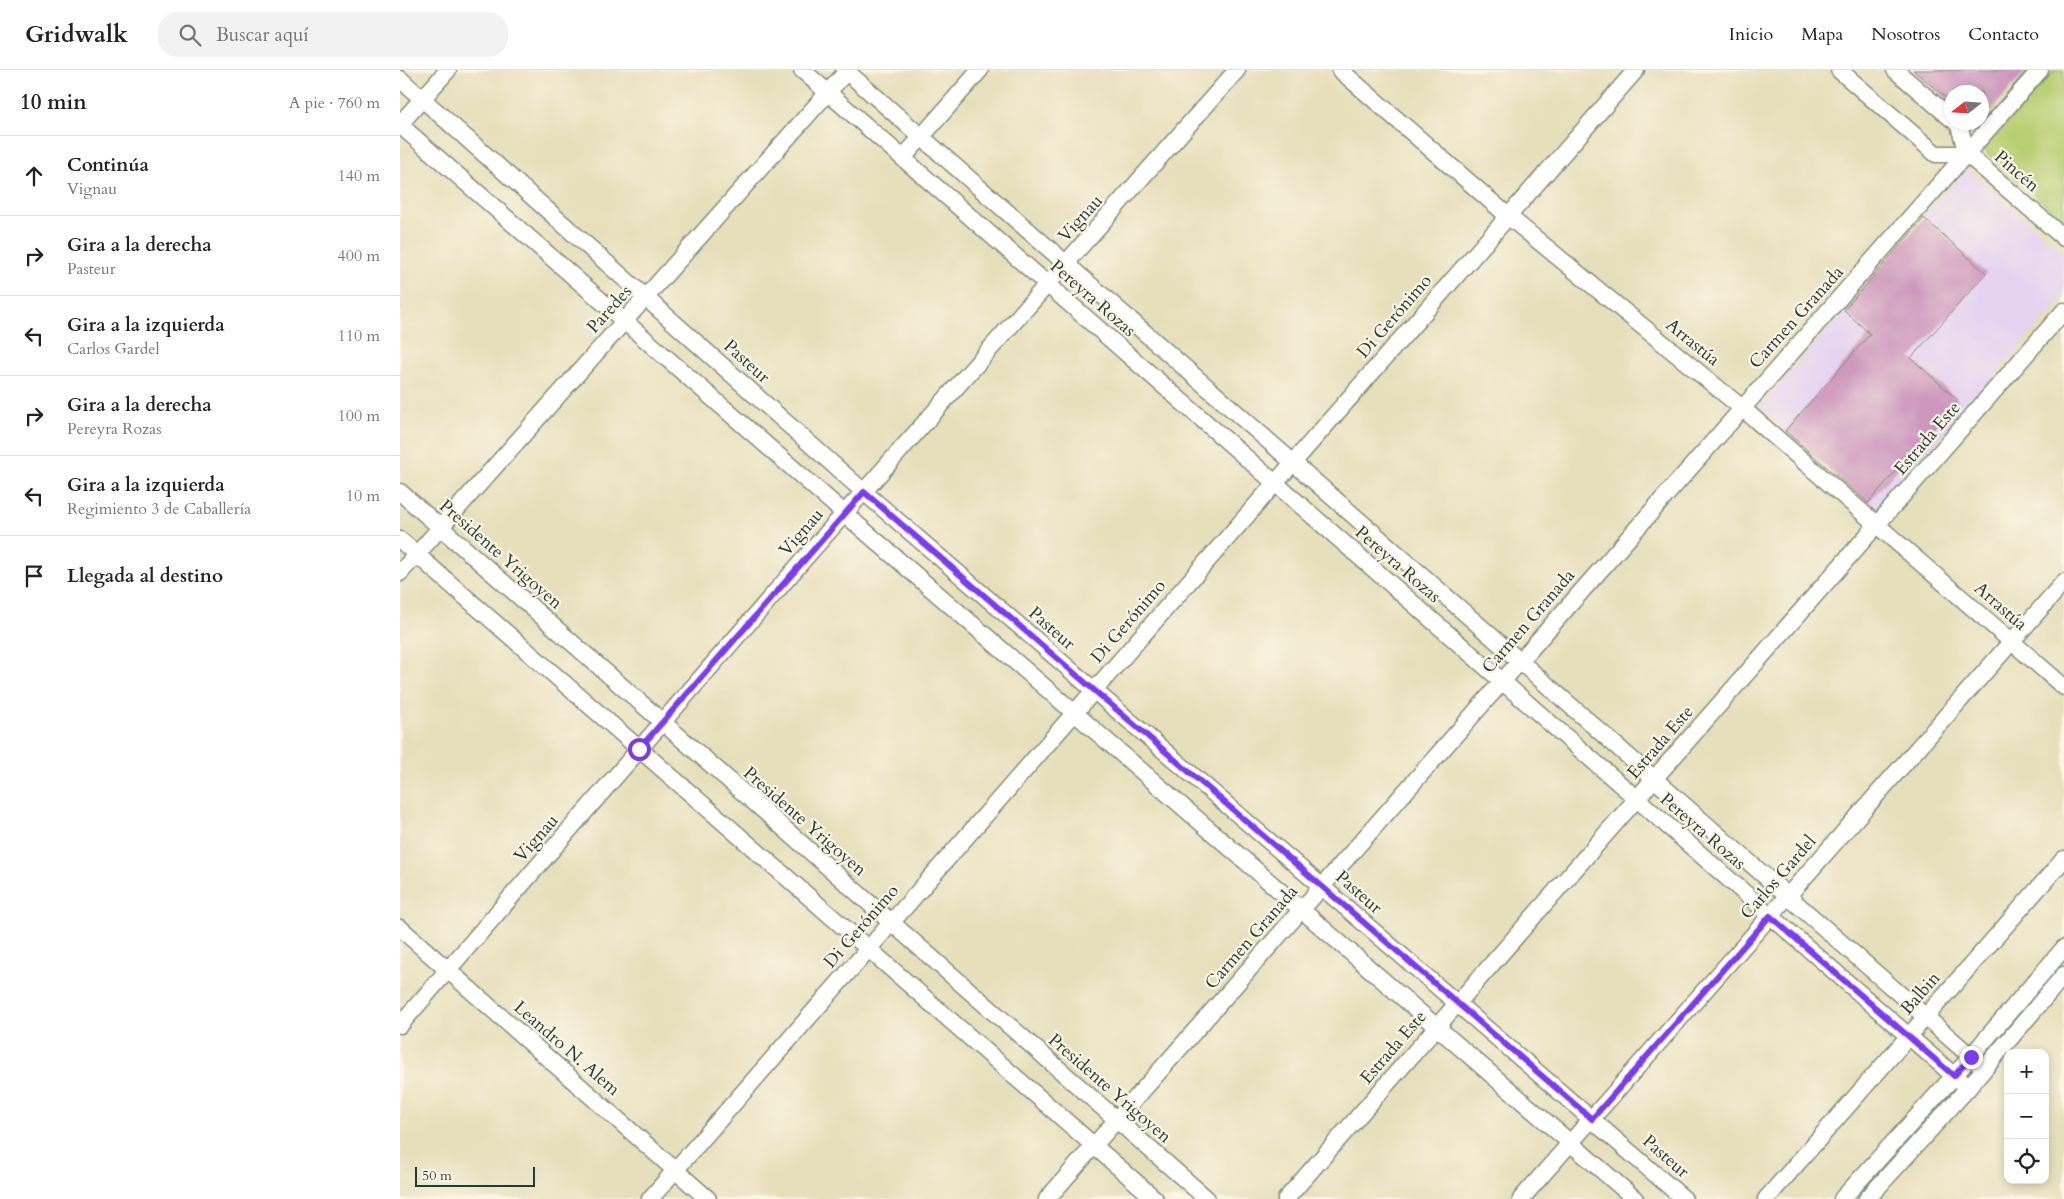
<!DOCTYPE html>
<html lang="es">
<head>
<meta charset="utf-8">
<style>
  :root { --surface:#fff; --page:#f2f2f2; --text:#222; --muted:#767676; --line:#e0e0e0 }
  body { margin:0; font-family:Cardo,serif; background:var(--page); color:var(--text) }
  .controls { position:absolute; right:15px; bottom:15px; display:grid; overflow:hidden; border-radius:10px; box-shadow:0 2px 8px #0003 }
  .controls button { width:45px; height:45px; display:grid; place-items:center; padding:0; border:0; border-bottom:1px solid var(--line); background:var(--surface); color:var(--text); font:25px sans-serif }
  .compass { position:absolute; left:1544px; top:15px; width:45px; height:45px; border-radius:50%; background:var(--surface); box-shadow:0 2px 8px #0003; rotate:253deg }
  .scale { position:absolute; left:15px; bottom:12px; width:120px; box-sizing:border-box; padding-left:5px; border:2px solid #1f3d34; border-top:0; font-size:14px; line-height:18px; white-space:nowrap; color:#1f3d34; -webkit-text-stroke:4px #fcf5e5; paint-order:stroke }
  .stop { position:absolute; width:15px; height:15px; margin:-11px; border:4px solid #7c3aed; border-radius:50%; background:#fff }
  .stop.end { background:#7c3aed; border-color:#fff; box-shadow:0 1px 5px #0008 }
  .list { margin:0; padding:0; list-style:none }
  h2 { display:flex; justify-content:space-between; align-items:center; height:65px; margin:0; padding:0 20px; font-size:21px }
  h2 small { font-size:16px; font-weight:400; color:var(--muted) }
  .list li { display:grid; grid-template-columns:32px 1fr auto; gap:15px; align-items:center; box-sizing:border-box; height:80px; padding:0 20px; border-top:1px solid var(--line) }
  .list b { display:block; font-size:19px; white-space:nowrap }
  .list p { margin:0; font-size:16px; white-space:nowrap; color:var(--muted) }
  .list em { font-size:16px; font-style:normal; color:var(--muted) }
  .icon { flex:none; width:28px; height:28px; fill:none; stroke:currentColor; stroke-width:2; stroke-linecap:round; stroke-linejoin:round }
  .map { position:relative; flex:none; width:1664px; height:1129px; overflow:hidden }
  header { display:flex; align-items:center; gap:30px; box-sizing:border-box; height:70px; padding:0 25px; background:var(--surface); border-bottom:1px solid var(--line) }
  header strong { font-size:24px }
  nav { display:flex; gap:28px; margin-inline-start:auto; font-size:18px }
  .search { width:350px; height:45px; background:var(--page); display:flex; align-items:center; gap:12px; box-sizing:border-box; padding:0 18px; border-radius:20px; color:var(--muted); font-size:19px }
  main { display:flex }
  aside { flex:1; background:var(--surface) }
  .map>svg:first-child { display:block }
</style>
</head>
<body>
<header>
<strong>Gridwalk</strong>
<div class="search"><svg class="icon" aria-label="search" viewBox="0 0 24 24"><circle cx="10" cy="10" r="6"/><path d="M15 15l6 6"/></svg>Buscar aquí</div>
<nav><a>Inicio</a><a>Mapa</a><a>Nosotros</a><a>Contacto</a></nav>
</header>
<main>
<aside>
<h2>10 min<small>A pie · 760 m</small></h2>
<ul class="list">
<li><svg class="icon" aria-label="ahead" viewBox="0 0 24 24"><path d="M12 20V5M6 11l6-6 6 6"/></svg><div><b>Continúa</b><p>Vignau</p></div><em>140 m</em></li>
<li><svg class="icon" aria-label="right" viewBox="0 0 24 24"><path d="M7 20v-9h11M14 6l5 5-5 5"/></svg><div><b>Gira a la derecha</b><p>Pasteur</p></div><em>400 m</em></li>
<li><svg class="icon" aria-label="left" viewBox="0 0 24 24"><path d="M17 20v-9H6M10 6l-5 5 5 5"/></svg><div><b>Gira a la izquierda</b><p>Carlos Gardel</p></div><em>110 m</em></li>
<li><svg class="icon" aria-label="right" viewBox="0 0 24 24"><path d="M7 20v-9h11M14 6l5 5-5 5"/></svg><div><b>Gira a la derecha</b><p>Pereyra Rozas</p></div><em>100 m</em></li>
<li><svg class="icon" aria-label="left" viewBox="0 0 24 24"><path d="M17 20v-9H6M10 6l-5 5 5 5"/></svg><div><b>Gira a la izquierda</b><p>Regimiento 3 de Caballería</p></div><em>10 m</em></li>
<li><svg class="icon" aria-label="arrive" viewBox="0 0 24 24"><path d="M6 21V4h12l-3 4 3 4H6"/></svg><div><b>Llegada al destino</b></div></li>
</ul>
</aside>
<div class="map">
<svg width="1664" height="1129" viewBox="0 0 1664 1129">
  <rect width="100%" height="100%" fill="#fcf5e5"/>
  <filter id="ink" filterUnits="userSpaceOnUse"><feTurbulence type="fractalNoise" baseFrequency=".02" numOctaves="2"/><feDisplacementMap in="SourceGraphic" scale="10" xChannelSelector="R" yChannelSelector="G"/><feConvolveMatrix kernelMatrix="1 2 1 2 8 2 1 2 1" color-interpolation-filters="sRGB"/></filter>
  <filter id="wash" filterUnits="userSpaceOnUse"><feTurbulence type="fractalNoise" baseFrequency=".0096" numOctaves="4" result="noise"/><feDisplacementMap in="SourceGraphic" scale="20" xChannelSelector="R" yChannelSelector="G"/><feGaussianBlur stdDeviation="1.12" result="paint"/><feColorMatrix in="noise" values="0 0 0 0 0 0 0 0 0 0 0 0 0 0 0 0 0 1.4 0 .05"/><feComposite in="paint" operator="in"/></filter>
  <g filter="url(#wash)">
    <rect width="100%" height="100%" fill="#e6dfbb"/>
    <path fill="#e4d3f1" d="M1567 98 1664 183V226L1477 441 1359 338Z"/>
    <path fill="#b7ce72" stroke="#6b8653" d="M1654 0H1664V151L1584 80Z"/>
    <g id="blocks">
      <g fill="#cd98be">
        <path d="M1513 0H1627L1582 51V22H1552V33Z"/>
        <path d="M1524 148 1586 203 1511 288 1558 330 1468 433 1385 361 1470 264 1444 240Z"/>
      </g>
    </g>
  </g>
  <g filter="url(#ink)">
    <use href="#blocks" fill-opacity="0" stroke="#828e78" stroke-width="1"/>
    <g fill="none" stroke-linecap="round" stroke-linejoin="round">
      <defs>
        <g id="minor">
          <path d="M402 0 1568 1018"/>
          <path d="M445 0 1584 998"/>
          <path d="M940 0 1108 146 1342 338 1664 617"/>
          <path d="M1439 0 1536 84H1567"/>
          <path d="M1495 0 1552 49"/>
          <path d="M0 9 464 422 1284 1129"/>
          <path d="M1556 52 1559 55 1567 84 1664 168"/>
          <path d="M0 54 48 0"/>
          <path d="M0 55 444 443 1235 1129"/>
          <path d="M503 88 580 0"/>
          <path d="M0 422 807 1129"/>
          <path d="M0 470 755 1129"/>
          <path d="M0 503 447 1"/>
          <path d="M0 858 308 1129"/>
          <path d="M0 955 405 488 837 0"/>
          <path d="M250 1129 1236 0"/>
          <path d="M647 1129 1640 0"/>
          <path d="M886 1129 1664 241"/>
          <path d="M1121 1129 1664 512"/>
          <path d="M1366 1129 1664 789"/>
          <path d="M1442 1129 1554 1006 1664 878"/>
          <path d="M1467 1129 1568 1018 1664 905"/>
        </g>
      </defs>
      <use href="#minor" stroke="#828e78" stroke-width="19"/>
      <use href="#minor" stroke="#fff" stroke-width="16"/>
    </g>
  </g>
  <g fill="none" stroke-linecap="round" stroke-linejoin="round" filter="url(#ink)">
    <path stroke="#7c3aed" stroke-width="6" d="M239 679 464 422 1192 1049 1370 846 1554 1006 1571 987"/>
  </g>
  <g text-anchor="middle" stroke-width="4.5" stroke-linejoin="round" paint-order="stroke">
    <g font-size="18" fill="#1f3d34" stroke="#fcf5e5">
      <text transform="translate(1617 101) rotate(41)" y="6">Pincén</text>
      <text transform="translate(680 148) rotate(-48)" y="6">Vignau</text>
      <text transform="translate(693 228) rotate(41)" y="6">Pereyra Rozas</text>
      <text transform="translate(209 239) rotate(-48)" y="6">Paredes</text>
      <text transform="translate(994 246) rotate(-49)" y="6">Di Gerónimo</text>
      <text transform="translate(1396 247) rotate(-48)" y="6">Carmen Granada</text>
      <text transform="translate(1293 272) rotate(39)" y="6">Arrastúa</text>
      <text transform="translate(347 291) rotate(42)" y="6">Pasteur</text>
      <text transform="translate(1527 368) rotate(-49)" y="6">Estrada Este</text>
      <text transform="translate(401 462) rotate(-49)" y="6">Vignau</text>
      <text transform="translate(101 484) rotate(41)" y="6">Presidente Yrigoyen</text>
      <text transform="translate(998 494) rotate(41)" y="6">Pereyra Rozas</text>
      <text transform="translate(1601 536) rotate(41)" y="6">Arrastúa</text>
      <text transform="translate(728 551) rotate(-49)" y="6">Di Gerónimo</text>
      <text transform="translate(1128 551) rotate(-49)" y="6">Carmen Granada</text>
      <text transform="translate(652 558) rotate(41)" y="6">Pasteur</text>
      <text transform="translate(1260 672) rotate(-49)" y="6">Estrada Este</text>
      <text transform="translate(405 751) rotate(41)" y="6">Presidente Yrigoyen</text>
      <text transform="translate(1303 761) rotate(41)" y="6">Pereyra Rozas</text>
      <text transform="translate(136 768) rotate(-49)" y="6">Vignau</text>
      <text transform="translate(1378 807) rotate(-49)" y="6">Carlos Gardel</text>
      <text transform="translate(959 822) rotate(41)" y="6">Pasteur</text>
      <text transform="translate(461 856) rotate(-49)" y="6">Di Gerónimo</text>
      <text transform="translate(851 867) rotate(-49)" y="6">Carmen Granada</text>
      <text transform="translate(1520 923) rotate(-49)" y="6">Balbin</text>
      <text transform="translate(993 977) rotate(-49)" y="6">Estrada Este</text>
      <text transform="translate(167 978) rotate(41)" y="6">Leandro N. Alem</text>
      <text transform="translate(710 1018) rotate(41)" y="6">Presidente Yrigoyen</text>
      <text transform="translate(1266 1086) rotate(41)" y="6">Pasteur</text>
    </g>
  </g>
</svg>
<div class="controls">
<button>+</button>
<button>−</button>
<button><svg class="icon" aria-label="locate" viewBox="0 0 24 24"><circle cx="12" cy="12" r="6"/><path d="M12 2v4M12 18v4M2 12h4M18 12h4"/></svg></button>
</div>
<svg class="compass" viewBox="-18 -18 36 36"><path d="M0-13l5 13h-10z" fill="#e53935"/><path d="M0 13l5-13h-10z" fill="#767676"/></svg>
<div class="scale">50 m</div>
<div class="stop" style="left:239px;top:679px"></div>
<div class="stop end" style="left:1571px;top:987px"></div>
</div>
</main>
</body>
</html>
